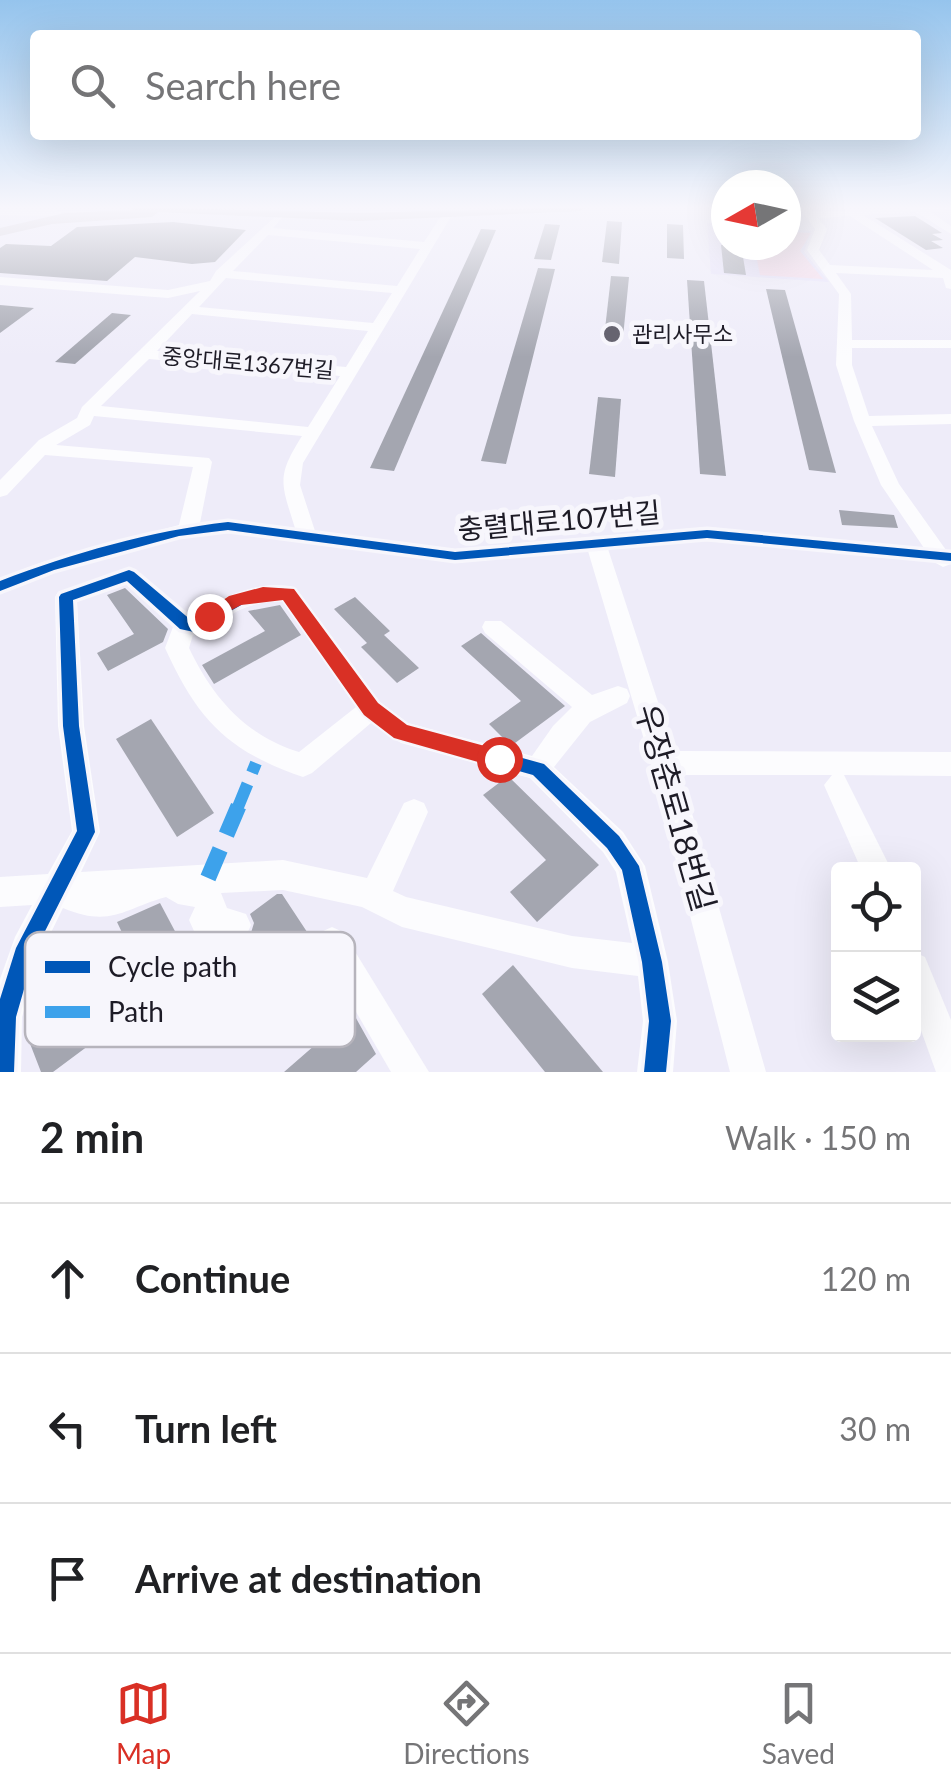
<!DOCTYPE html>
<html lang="en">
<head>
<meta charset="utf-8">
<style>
  :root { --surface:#fff; --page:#f6f6f6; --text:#202124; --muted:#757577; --line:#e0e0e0; --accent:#d93025 }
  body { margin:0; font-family:Lato,"Noto Sans KR",sans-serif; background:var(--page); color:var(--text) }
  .controls { position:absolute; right:30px; bottom:30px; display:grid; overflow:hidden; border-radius:10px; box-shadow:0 10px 40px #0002 }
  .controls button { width:90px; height:90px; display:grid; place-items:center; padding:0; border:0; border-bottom:2px solid var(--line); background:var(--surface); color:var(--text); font:50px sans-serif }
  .compass { position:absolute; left:711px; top:170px; width:90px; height:90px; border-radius:50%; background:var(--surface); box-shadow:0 10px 40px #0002; rotate:261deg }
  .stop { position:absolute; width:30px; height:30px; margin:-22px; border:8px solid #d93025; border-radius:50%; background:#fff }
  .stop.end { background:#d93025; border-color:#fff; box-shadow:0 2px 10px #0008 }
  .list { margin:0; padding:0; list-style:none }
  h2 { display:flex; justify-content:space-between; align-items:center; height:130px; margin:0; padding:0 40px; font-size:42px }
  h2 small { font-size:32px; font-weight:400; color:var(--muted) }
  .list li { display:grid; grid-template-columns:65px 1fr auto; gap:30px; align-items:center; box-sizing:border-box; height:150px; padding:0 40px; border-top:2px solid var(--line) }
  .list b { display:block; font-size:38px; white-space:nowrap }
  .list em { font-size:32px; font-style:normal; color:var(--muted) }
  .icon { flex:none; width:55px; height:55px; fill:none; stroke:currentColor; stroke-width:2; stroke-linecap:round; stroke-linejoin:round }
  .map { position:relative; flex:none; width:951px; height:1072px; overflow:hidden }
  .search { position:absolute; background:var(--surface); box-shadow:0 10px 40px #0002; left:30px; right:30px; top:30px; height:110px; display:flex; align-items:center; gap:25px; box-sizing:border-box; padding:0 35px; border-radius:10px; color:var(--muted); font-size:38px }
  .sheet { height:580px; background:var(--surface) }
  nav { display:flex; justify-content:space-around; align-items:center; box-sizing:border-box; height:140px; border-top:2px solid var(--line); background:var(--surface); font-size:28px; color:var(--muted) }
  nav a { display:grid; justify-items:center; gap:5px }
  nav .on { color:var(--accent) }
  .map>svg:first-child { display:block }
</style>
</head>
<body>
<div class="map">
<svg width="951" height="1072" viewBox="0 0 951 1072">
  <rect width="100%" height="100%" fill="#eeecf9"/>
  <path fill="#e7e3fa" d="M707 223 726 225V245H786V229L811 231 804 252 829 282 711 274Z"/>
  <path fill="#f5dae9" d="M786 232 811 233 800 251 823 279 760 275 754 245H786Z"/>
  <g fill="#a4a6b0">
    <path d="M915 216 942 233 932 234 943 240 931 241 943 248 926 250 875 218Z"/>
    <path d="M607 221 622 222 619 264 602 262Z"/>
    <path d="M173 222 246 230 215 262 192 264 135 257 107 281 0 273V248L6 244 51 246 77 227Z"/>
    <path d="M545 224 560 225 551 260 534 259Z"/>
    <path d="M667 224 683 225 684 259 667 258Z"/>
    <path d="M481 229 496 230 394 471 370 468Z"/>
    <path d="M721 245H741L746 275 724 273Z"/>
    <path d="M538 268 555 269 506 464 481 461Z"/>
    <path d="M611 276 629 277 623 337 616 339 604 338Z"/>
    <path d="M687 280 704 281 726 476 700 474Z"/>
    <path d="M766 289 785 290 836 473 809 470Z"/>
    <path d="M0 305 34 308 0 333Z"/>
    <path d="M112 313 131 315 75 364 55 362Z"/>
    <path d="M598 397 621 399 615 477 589 474Z"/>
    <path d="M839 510 894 515 898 528 842 525Z"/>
    <path d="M125 588 168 629 163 642 108 671 97 653 134 634 107 595Z"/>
    <path d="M355 597 390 631 384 635 419 668 397 683 361 647 367 643 334 609Z"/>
    <path d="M280 605 301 635 214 684 202 665 265 631 248 611Z"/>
    <path d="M481 633 565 706 511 746 489 724 521 701 461 646Z"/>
    <path d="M151 719 214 813 177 837 116 739Z"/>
    <path d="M508 776 599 865 537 922 510 892 546 860 483 795Z"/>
    <path d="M277 894H282L313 941 376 1054 356 1072H284L315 1045 250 936 254 923 250 914Z"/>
    <path d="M160 903 194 967 53 1072H41L29 1041 137 964 117 922Z"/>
    <path d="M513 965 603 1072H545L482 994Z"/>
  </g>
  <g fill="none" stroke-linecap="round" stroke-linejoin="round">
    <g fill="#fcfcfe" fill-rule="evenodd">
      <path d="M799 207H809L813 212 951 207V210L929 211 951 226V234L916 212 863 215 951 270V289L946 288 943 278 836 273 851 294 852 340H951V348H852V365L869 416 951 414V424L872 426 899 484 946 550H951V564L943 567 934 562 707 541 608 549 674 751 951 752V776L844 775 891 869H861L824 785 832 775H681L766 1072H730L651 763 588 551 455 563 228 532 179 538 57 572 0 594V578L43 562 179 525 193 467 45 455 7 495 0 497V480L39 440 77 418 82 407 200 291 168 298 0 285V277L168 290 210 281 216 271 278 214 283 217 273 228 424 242 443 213 452 215 303 463 300 485 315 531 455 549 707 527 924 548 881 485 854 421 836 365 839 294 807 250 815 229ZM850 216 933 270 830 265 819 250 827 229 818 218ZM268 235 420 249 397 286 233 271ZM226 278 392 293 373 323 199 307ZM192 314 368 331 346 367 157 351ZM149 359 340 376 308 427 101 406ZM94 416 302 436C276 477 281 483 295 528L228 520 200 523 212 462 209 458 56 445 90 425Z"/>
      <path d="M0 209 57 210 62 213 57 216 0 215Z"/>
      <path d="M129 568 136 570 191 617C220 598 260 578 296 588L380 702 408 723 532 756 553 726 572 707 485 633 482 627 485 621H501L592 695 618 686 627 689 630 696 627 703 590 722 554 767 623 832 645 866 668 962 677 1021 673 1072H637L643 1021 638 976 572 968 402 927 362 907 283 890 221 893 227 908 246 914 251 925 246 936 235 941 194 931 189 920 195 907 178 904 166 897C123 909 111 928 63 908L41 953 22 1017 21 1072H0V979L15 937 32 905 0 907V877L48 874 72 831 58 726 55 597 58 592ZM126 584 173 627 165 648C198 720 227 751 303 777L312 773 371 723 401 743 530 778 603 852 616 872 632 943 572 936 406 897 393 891 428 812 424 803 414 799 404 803 367 878 283 860 81 872 100 832 84 726 77 601ZM282 601 356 707 299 752C245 735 213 698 189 648L193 635C204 633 211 626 221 620 240 608 259 601 282 601Z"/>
      <path d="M332 927 343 932 429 1072H391L316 943 321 932Z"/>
      <path d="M914 952 925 957 951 1020V1072H936L914 1011Z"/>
    </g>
    <path fill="#d1cdd3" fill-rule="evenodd" d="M131 207 358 213 587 207 580 211 358 221 158 212 152 217 52 224 0 236V228L65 213 134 210Z"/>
    <path stroke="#3da2eb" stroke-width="12" stroke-dasharray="25 12" stroke-linecap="butt" d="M238 807 256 763"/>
    <path stroke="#3da2eb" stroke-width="16" stroke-dasharray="31 16" stroke-linecap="butt" d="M208 878 239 805"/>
    <defs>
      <g id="cycleway">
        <path d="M228 522 455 552 707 530 951 553V561L707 538 455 560 228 530 179 536 54 570 0 591V581C73 553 150 531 228 522Z"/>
        <path d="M129 570 134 572 192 621C221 601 257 583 293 590L377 704 406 726 544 764 619 836 639 866 662 962 671 1021 666 1072H644L649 1021 642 962 622 870 607 848 533 775 395 737 365 714 284 598 262 599 243 604 194 632 180 629 127 581 73 600 79 726 95 832 35 951 16 1017 14 1072H0V999L16 948 77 831 63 726 59 597 61 594Z"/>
      </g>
    </defs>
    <use href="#cycleway" stroke="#f7f6fc" stroke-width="7"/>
    <use href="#cycleway" fill="#0057b8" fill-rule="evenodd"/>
  </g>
  <linearGradient id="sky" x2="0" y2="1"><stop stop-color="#95c4ed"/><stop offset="0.58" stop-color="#f7f6fc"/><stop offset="1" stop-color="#f7f6fc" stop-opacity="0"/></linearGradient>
  <rect width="951" height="357" fill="url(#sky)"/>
  <path fill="#d93025" d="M263 587 294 589 378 703 407 725 507 752V766L499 768 394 738 364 715 283 600 241 605 209 622 200 616 229 596Z"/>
  <circle fill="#666470" stroke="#f7f6fc" stroke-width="4" cx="612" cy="334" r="10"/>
  <g text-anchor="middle" stroke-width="10" stroke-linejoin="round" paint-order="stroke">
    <g font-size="22" fill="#1d1b26" stroke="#f7f6fc" text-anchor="start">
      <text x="632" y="342">관리사무소</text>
    </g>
    <g font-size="22" fill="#1d1b26" stroke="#f7f6fc">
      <text transform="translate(248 363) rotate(5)" y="8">중앙대로1367번길</text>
    </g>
    <g font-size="28" fill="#1d1b26" stroke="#f7f6fc">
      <text transform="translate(559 521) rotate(-5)" y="10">충렬대로107번길</text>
    </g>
    <g font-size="32" fill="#1d1b26" stroke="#f7f6fc">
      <text transform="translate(675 808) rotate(74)" y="11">우장춘로18번길</text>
    </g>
  </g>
  <rect x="25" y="932" width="330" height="115" rx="15" fill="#f7f6fc" stroke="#b6b4bc" stroke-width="2.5"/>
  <rect x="45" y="961" width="45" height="12" fill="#0057b8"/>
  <rect x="45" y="1006" width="45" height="12" fill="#3da2eb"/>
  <g font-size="28" fill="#1d1b26">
    <text x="108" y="977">Cycle path</text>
    <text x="108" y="1022">Path</text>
  </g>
</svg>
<div class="controls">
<button><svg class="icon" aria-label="locate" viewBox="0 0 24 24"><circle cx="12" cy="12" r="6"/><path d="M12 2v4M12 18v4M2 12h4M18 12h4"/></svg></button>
<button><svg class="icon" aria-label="layers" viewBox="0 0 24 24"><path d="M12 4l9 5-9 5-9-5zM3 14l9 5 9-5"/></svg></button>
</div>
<svg class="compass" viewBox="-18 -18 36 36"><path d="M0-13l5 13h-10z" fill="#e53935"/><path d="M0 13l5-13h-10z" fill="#757577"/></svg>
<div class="stop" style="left:499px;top:759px"></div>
<div class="stop end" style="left:209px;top:616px"></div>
<div class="search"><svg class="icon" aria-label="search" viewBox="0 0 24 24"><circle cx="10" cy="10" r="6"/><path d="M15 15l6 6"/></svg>Search here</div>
</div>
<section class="sheet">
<h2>2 min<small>Walk · 150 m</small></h2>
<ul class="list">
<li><svg class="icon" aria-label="ahead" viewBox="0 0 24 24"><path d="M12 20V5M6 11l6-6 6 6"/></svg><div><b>Continue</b></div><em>120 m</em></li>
<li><svg class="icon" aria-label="left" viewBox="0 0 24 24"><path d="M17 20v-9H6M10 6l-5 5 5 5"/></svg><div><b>Turn left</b></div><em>30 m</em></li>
<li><svg class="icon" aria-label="arrive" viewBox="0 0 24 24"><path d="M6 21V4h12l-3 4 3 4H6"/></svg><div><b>Arrive at destination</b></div></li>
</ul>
</section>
<nav>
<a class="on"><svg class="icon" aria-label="map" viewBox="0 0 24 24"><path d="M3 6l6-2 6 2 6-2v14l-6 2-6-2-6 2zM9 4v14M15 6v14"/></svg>Map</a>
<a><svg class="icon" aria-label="directions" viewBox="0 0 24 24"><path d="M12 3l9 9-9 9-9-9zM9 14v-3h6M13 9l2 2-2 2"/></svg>Directions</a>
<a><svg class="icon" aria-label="saved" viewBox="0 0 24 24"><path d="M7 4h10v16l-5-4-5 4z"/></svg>Saved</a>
</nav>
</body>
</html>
